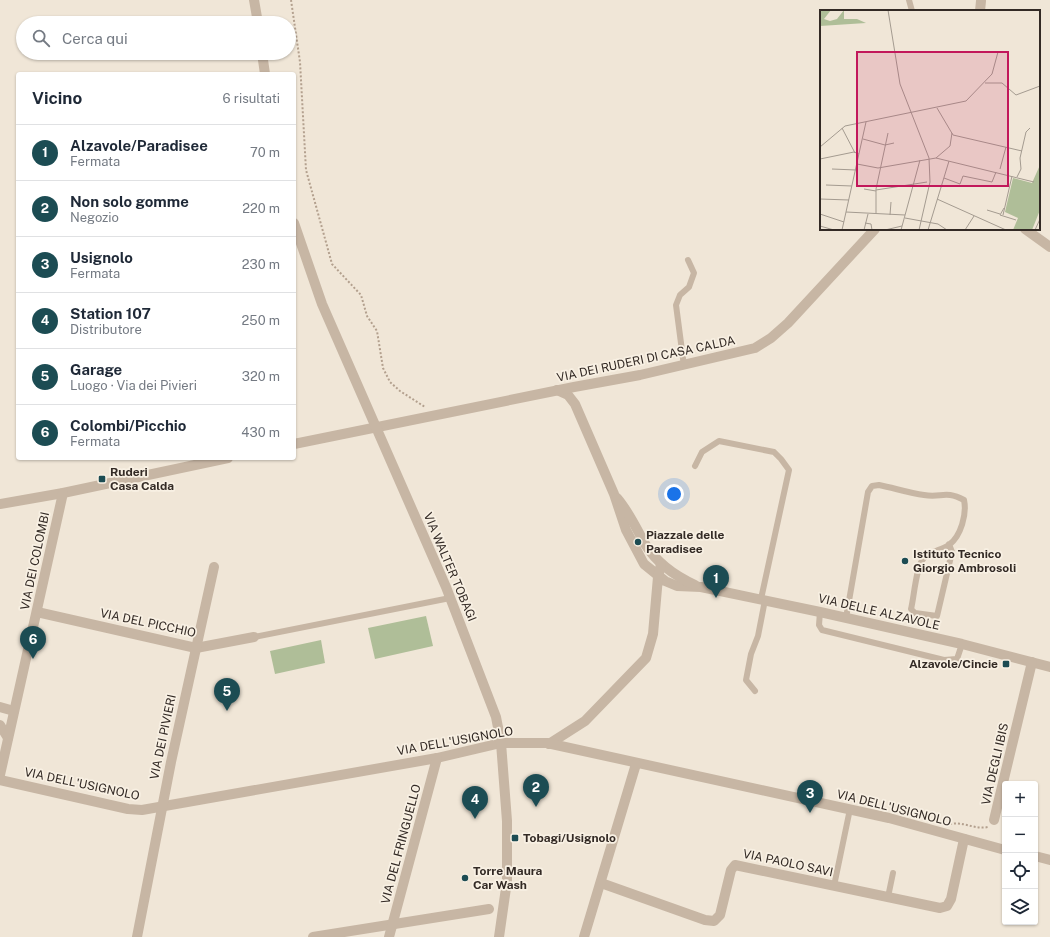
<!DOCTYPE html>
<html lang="it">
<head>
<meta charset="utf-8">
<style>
  :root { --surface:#fff; --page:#f2f2f3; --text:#1f2937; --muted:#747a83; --line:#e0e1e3; --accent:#1c4c53 }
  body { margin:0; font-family:"Public Sans",sans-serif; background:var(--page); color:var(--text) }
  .controls { position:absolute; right:12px; bottom:12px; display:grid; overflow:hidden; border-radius:4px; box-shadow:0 1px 3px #0004 }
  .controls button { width:36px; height:36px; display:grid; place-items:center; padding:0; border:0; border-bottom:1px solid var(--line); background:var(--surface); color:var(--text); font:20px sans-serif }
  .you { position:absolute; left:674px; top:494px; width:14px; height:14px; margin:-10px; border:3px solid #fff; border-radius:50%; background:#1a73e8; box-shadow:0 0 0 6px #1a73e833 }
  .badge { display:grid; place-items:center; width:26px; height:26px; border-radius:50%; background:var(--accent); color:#fff; font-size:13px; font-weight:700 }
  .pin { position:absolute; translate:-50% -33px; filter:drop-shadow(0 1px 2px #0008) }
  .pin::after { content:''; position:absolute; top:21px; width:14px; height:12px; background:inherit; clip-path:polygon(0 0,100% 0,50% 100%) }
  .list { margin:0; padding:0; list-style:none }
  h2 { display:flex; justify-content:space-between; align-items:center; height:52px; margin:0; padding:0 16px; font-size:17px }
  h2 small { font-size:13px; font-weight:400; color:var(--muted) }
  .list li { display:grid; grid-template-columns:26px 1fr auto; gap:12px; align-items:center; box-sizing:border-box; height:56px; padding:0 16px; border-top:1px solid var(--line) }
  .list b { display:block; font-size:15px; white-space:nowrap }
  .list p { margin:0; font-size:13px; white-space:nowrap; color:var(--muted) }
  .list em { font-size:13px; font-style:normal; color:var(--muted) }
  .icon { flex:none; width:22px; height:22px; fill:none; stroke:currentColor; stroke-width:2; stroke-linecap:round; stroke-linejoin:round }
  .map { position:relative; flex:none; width:1050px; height:937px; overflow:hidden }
  .search { position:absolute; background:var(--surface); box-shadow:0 1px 3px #0004; left:16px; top:16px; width:280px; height:44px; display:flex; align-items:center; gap:10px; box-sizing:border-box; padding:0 14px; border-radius:22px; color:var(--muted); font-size:15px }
  .panel { position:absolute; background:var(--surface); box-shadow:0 1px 3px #0004; left:16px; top:72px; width:280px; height:388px; border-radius:4px }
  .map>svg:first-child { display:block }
</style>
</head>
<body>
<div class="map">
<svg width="1050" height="937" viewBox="0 0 1050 937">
  <rect width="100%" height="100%" fill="#f0e6d7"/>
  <g fill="#afbe98">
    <path d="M426 616 433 646 375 659 368 628Z"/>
    <path d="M321 640 325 663 275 674 270 651Z"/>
  </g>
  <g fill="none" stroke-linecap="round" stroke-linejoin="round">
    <g stroke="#b3a08e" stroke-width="2" stroke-dasharray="2 2" stroke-linecap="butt">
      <path d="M291 0 300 62 306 170 332 264 361 295 367 316 377 331 383 368 390 382 400 391 425 407"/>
      <path d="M950 824C963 821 975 830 988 827"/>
    </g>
    <g stroke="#c7b6a4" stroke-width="6">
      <path d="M909 0 912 11"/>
      <path d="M684 366 676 305 680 295 689 287 694 273 688 260"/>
      <path d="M695 466 702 452 719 441 774 452 781 459 789 470 761 599"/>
      <path d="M820 612 819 625 822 630 944 660 957 659 962 644"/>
      <path d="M846 618 868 492 872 486 879 485C894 488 909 493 924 495 942 498 945 490 964 500 967 514 961 536 949 545 941 550 930 552 924 558 916 565 914 598 911 609L915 613 937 616 952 552 949 544"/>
      <path d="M254 637 450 598"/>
      <path d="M755 691 746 680 751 654 758 636 765 600"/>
      <path d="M834 886 850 809"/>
      <path d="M888 897 893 873"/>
    </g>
    <g stroke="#c7b6a4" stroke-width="10">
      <path d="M980 11 981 1"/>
      <path d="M1025 229 1050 247"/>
      <path d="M557 390 568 395 575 404 614 494 626 530 644 564 665 581 677 586 701 587 820 612 962 644 1050 667"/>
      <path d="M294 444 574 387 640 375 755 348 771 338 788 323 875 229"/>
      <path d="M617 498C629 512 636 528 645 544 657 563 675 576 695 585"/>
      <path d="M0 504 63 493 228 458"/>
      <path d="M37 612 196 648 254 637"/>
      <path d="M0 707 14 711"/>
      <path d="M0 725 8 738"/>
      <path d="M549 744 585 721 646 658 653 634 658 577 661 564"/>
      <path d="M0 775 63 493"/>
      <path d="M0 780 128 809 142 810 437 758 501 743H547L889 818 1005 850"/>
      <path d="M994 820 1032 662"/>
      <path d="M1035 856 1050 860"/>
      <path d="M601 883 705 920 714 921 720 915 731 870 735 865 940 908 947 906 951 899 964 839"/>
      <path d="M137 937 171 762 214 567"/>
      <path d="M313 937 489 909"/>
      <path d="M389 937 437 758"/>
      <path d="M584 937 636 764"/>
    </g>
    <g stroke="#c7b6a4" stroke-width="10">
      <path d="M254 0 258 23"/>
      <path d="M262 53 265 74"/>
      <path d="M294 223 322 304 446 587 496 717 501 743 507 821V881L499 937"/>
    </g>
  </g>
  <g fill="#1c4c53" stroke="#f8f0e3" stroke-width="1.5">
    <rect x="98" y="475" width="8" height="8" rx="2"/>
    <circle cx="638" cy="542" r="4"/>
    <circle cx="905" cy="561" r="4"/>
    <rect x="1002" y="660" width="8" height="8" rx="2"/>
    <rect x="511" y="834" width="8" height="8" rx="2"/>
    <circle cx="465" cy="878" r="4"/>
  </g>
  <g text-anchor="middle" stroke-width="3.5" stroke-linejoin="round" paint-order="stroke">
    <g font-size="12" fill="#332a25" stroke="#f8f0e3">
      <text transform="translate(646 359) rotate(-12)" y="4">VIA DEI RUDERI DI CASA CALDA</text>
      <text transform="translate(35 561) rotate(-78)" y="4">VIA DEI COLOMBI</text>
      <text transform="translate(450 567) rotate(67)" y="4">VIA WALTER TOBAGI</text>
      <text transform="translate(879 612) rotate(13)" y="4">VIA DELLE ALZAVOLE</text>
      <text transform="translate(148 623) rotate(12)" y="4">VIA DEL PICCHIO</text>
      <text transform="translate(163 737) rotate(-78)" y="4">VIA DEI PIVIERI</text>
      <text transform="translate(455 741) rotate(-10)" y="4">VIA DELL'USIGNOLO</text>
      <text transform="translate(995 764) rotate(-77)" y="4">VIA DEGLI IBIS</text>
      <text transform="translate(82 784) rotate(12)" y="4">VIA DELL'USIGNOLO</text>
      <text transform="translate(894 808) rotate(14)" y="4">VIA DELL'USIGNOLO</text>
      <text transform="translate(401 844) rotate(-75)" y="4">VIA DEL FRINGUELLO</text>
      <text transform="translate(788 863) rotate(12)" y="4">VIA PAOLO SAVI</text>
    </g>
    <g font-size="12" font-weight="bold" fill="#332a25" stroke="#f8f0e3" text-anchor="start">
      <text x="110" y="476">Ruderi<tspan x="110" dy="14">Casa Calda</tspan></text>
      <text x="646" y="539">Piazzale delle<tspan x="646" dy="14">Paradisee</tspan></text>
      <text x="913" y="558">Istituto Tecnico<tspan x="913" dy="14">Giorgio Ambrosoli</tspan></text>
      <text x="998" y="668" text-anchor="end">Alzavole/Cincie</text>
      <text x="523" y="842">Tobagi/Usignolo</text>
      <text x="473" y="875">Torre Maura<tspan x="473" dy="14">Car Wash</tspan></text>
    </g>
  </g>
  <g transform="translate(820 10)">
    <rect width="220" height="220" fill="#f0e6d7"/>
    <path d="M0 0H11L4 9 10 11 17 9 24 0V9H37L46 13 0 16ZM220 155V200L212 220H193L198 208 185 202 193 168 212 173Z" fill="#afbe98"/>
    <path fill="none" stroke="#a49b90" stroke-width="1" d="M68 0 80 74 109 148 110 172 99 220M165 73H182L196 85 220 76M117 98 133 125 202 141M22 118 35 143M43 129 65 135 74 133M0 137 25 116 146 91 172 64 178 42M116 148 130 136 132 123M0 149 34 142 39 144M37 154 58 158 116 148 214 172M12 159 36 160M180 159 186 137M197 167 201 159 200 148 206 122 210 118M124 168 140 174 143 166 172 172 176 162M6 175 32 176M44 179 56 181M56 180 107 172M0 189 29 190M117 189 186 220M184 198 180 205 196 210M167 200 180 204M26 202 85 205M0 204 24 212M56 204V179L68 123M70 205 71 192M183 205 192 166M85 208 118 214 127 220M45 213 51 214 52 220M0 216 14 220M22 220 46 112M44 220 48 204M65 220 82 216M81 220 100 150M108 220 129 151M145 220 154 206M215 220 220 209"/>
    <path fill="#c2185b" fill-opacity="0.15" stroke="#c2185b" stroke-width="2" d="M37 42H188V176H37Z"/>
    <rect width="220" height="220" fill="none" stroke="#332a25" stroke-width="2"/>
  </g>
</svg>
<div class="controls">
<button>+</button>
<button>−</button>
<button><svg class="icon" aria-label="locate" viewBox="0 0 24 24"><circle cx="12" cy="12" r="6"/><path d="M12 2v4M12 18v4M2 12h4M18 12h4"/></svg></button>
<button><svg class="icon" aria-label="layers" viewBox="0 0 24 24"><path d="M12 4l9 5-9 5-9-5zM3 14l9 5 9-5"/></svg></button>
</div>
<div class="you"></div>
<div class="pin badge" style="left:716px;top:598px">1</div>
<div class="pin badge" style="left:536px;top:807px">2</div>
<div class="pin badge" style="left:810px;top:813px">3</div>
<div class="pin badge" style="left:475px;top:819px">4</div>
<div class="pin badge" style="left:227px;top:711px">5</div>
<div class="pin badge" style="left:33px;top:659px">6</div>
<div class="search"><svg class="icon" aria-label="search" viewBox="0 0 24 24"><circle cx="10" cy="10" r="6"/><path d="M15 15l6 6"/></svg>Cerca qui</div>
<section class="panel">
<h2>Vicino<small>6 risultati</small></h2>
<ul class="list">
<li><span class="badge">1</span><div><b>Alzavole/Paradisee</b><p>Fermata</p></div><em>70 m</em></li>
<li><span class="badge">2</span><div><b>Non solo gomme</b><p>Negozio</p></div><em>220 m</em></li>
<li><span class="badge">3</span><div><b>Usignolo</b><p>Fermata</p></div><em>230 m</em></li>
<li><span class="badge">4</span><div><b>Station 107</b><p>Distributore</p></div><em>250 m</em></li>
<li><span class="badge">5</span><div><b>Garage</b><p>Luogo · Via dei Pivieri</p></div><em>320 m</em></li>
<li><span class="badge">6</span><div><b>Colombi/Picchio</b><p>Fermata</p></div><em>430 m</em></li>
</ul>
</section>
</div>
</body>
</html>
